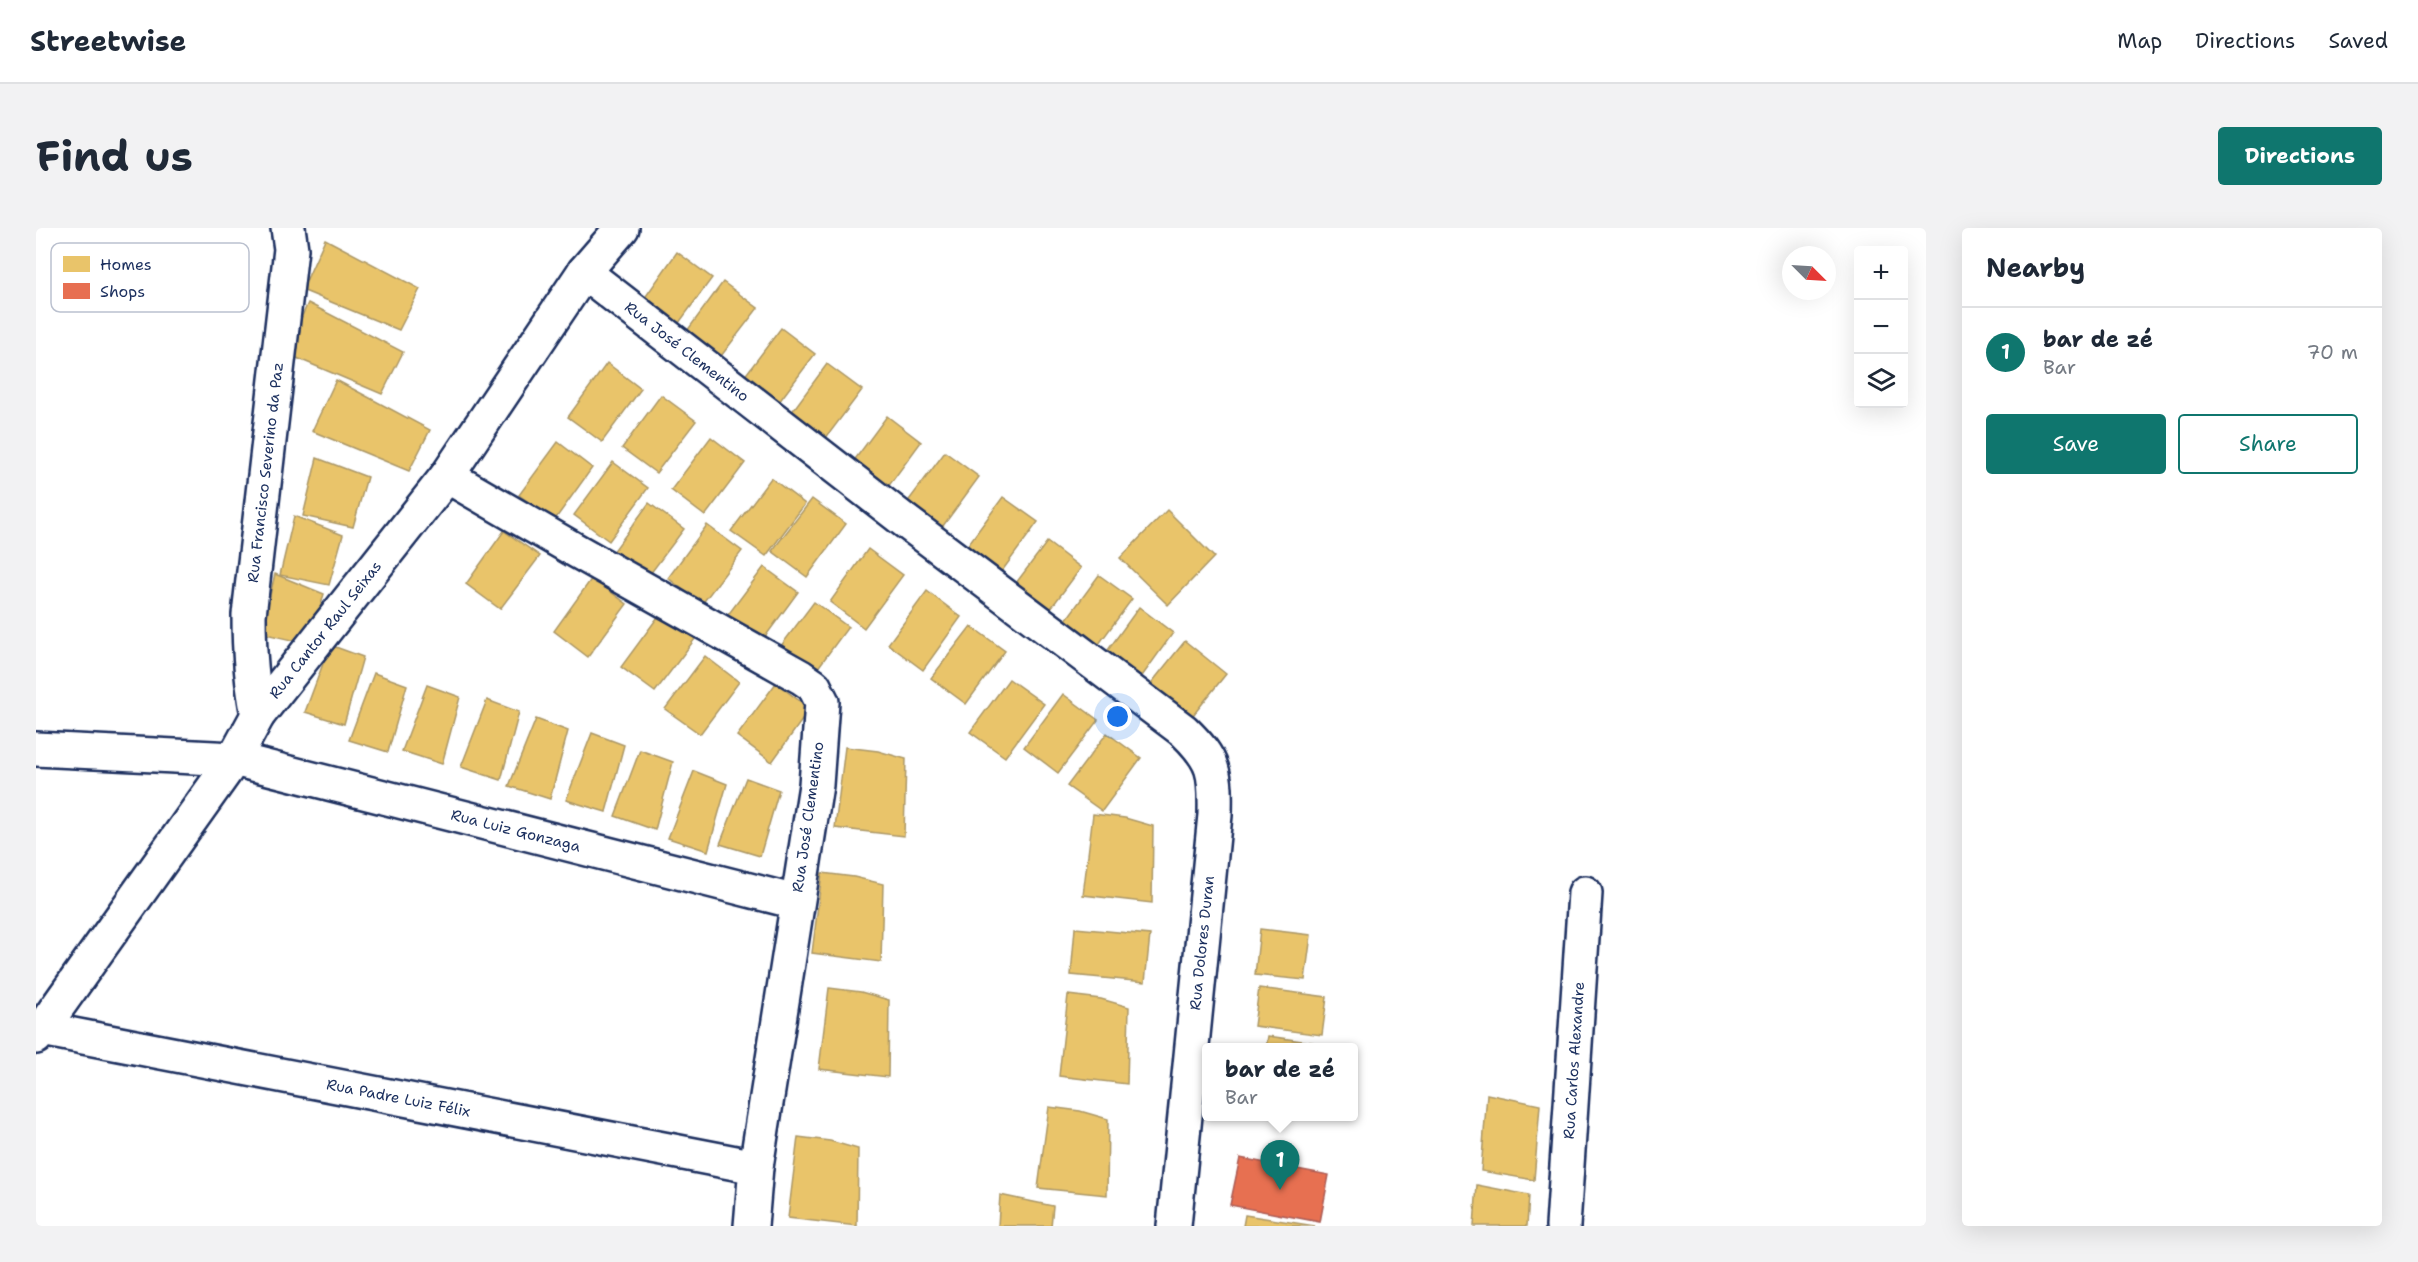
<!DOCTYPE html>
<html lang="en">
<head>
<meta charset="utf-8">
<style>
  :root { --surface:#fff; --page:#f2f2f3; --text:#1f2937; --muted:#747a83; --line:#e0e1e3; --accent:#0f766e }
  body { margin:0; font-family:"Shantell Sans",sans-serif; background:var(--page); color:var(--text) }
  .controls { position:absolute; right:18px; top:18px; display:grid; overflow:hidden; border-radius:6px; box-shadow:0 6px 24px #0002 }
  .controls button { width:54px; height:54px; display:grid; place-items:center; padding:0; border:0; border-bottom:2px solid var(--line); background:var(--surface); color:var(--text); font:30px sans-serif }
  .compass { position:absolute; left:1746px; top:18px; width:54px; height:54px; border-radius:50%; background:var(--surface); box-shadow:0 6px 24px #0002; rotate:114deg }
  .you { position:absolute; left:1082px; top:489px; width:21px; height:21px; margin:-15px; border:4px solid #fff; border-radius:50%; background:#1a73e8; box-shadow:0 0 0 9px #1a73e833 }
  .badge { display:grid; place-items:center; width:39px; height:39px; border-radius:50%; background:var(--accent); color:#fff; font-size:20px; font-weight:700 }
  .pin { position:absolute; translate:-50% -50px; filter:drop-shadow(0 2px 3px #0008) }
  .pin::after { content:''; position:absolute; top:32px; width:21px; height:18px; background:inherit; clip-path:polygon(0 0,100% 0,50% 100%) }
  .popup { position:absolute; left:1166px; top:815px; width:156px; height:78px; box-sizing:border-box; display:grid; place-content:center; border-radius:6px; background:var(--surface); filter:drop-shadow(0 2px 4px #0005); font-size:20px; white-space:nowrap; color:var(--muted) }
  .popup b { font-size:22px; color:var(--text) }
  .popup::after { content:''; position:absolute; left:50%; top:100%; margin-left:-12px; border:12px solid transparent; border-top-color:var(--surface) }
  .list { margin:0; padding:0; list-style:none }
  h2 { display:flex; justify-content:space-between; align-items:center; height:78px; margin:0; padding:0 24px; font-size:26px }
  h2 small { font-size:20px; font-weight:400; color:var(--muted) }
  .list li { display:grid; grid-template-columns:39px 1fr auto; gap:18px; align-items:center; box-sizing:border-box; height:90px; padding:0 24px; border-top:2px solid var(--line) }
  .list b { display:block; font-size:22px; white-space:nowrap }
  .list p { margin:0; font-size:20px; white-space:nowrap; color:var(--muted) }
  .list em { font-size:20px; font-style:normal; color:var(--muted) }
  .actions { display:flex; gap:12px; padding:18px 24px }
  .actions a { flex:1; padding:14px 0; border:2px solid var(--accent); border-radius:6px; text-align:center; font-size:21px; color:var(--accent) }
  .actions .main { background:var(--accent); color:#fff }
  .icon { flex:none; width:33px; height:33px; fill:none; stroke:currentColor; stroke-width:2; stroke-linecap:round; stroke-linejoin:round }
  .map { position:relative; flex:none; width:1890px; height:998px; overflow:hidden; border-radius:6px }
  header { display:flex; align-items:center; gap:36px; box-sizing:border-box; height:84px; padding:0 30px; background:var(--surface); border-bottom:2px solid var(--line) }
  header strong { font-size:28px }
  nav { display:flex; gap:33px; margin-inline-start:auto; font-size:21px }
  .intro { display:flex; align-items:center; justify-content:space-between; box-sizing:border-box; height:144px; padding:0 36px }
  h1 { margin:0; font-size:42px }
  .button { padding:15px 27px; border-radius:6px; background:var(--accent); color:#fff; font-size:21px; font-weight:700 }
  main { display:flex; gap:36px; padding:0 36px }
  aside { flex:1; background:var(--surface); border-radius:6px; box-shadow:0 6px 24px #0002 }
  .map>svg:first-child { display:block }
</style>
</head>
<body>
<header>
<strong>Streetwise</strong>
<nav><a>Map</a><a>Directions</a><a>Saved</a></nav>
</header>
<div class="intro"><h1>Find us</h1><a class="button">Directions</a></div>
<main>
<div class="map">
<svg width="1890" height="998" viewBox="0 0 1890 998">
  <rect width="100%" height="100%" fill="#fff"/>
  <filter id="ink" filterUnits="userSpaceOnUse"><feTurbulence type="fractalNoise" baseFrequency=".0167" numOctaves="2"/><feDisplacementMap in="SourceGraphic" scale="12" xChannelSelector="R" yChannelSelector="G"/><feConvolveMatrix kernelMatrix="1 2 1 2 8 2 1 2 1" color-interpolation-filters="sRGB"/></filter>
  <g filter="url(#ink)">
    <g fill="#e9c46a" stroke="#ab9766" stroke-width="1.5">
      <path d="M289 11 384 61 363 102 266 62Z"/>
      <path d="M641 24 676 50 637 103 603 78Z"/>
      <path d="M687 54 722 80 682 132 648 107Z"/>
      <path d="M272 75 367 124 346 166 249 125Z"/>
      <path d="M745 100 779 126 740 178 705 153Z"/>
      <path d="M571 135 605 161 566 214 532 189Z"/>
      <path d="M791 136 826 162 786 215 752 189Z"/>
      <path d="M300 152 394 202 373 243 276 203Z"/>
      <path d="M625 167 660 193 620 245 586 220Z"/>
      <path d="M851 188 885 214 846 267 811 242Z"/>
      <path d="M675 209 709 235 669 288 635 262Z"/>
      <path d="M522 214 556 240 518 293 483 267Z"/>
      <path d="M909 224 943 249 904 302 870 276Z"/>
      <path d="M281 230 331 249 317 299 267 288Z"/>
      <path d="M577 234 612 260 573 313 538 287Z"/>
      <path d="M735 250 769 276 730 328 695 303Z"/>
      <path d="M967 269 1002 294 963 347 928 322Z"/>
      <path d="M776 271 810 296 771 349 736 323Z"/>
      <path d="M613 275 648 301 608 354 574 328Z"/>
      <path d="M1131 282 1178 329 1132 377 1084 330Z"/>
      <path d="M258 288 307 307 293 357 244 347Z"/>
      <path d="M671 297 706 323 666 376 632 350Z"/>
      <path d="M468 303 504 328 464 381 430 356Z"/>
      <path d="M1011 314 1045 340 1006 392 971 367Z"/>
      <path d="M832 321 867 347 828 400 794 374Z"/>
      <path d="M728 339 762 364 723 417 688 392Z"/>
      <path d="M239 346 288 366 274 416 225 405Z"/>
      <path d="M1063 347 1096 371 1060 420 1027 396Z"/>
      <path d="M556 350 591 376 552 429 518 403Z"/>
      <path d="M891 363 925 389 887 442 852 416Z"/>
      <path d="M778 374 812 399 773 452 738 427Z"/>
      <path d="M1103 379 1137 405 1099 458 1064 433Z"/>
      <path d="M624 386 659 411 619 464 585 439Z"/>
      <path d="M935 398 969 423 930 476 895 450Z"/>
      <path d="M1149 413 1190 446 1150 496 1109 463Z"/>
      <path d="M294 417 327 429 308 496 269 484Z"/>
      <path d="M669 428 703 454 664 506 629 481Z"/>
      <path d="M338 445 371 457 352 524 313 512Z"/>
      <path d="M973 451 1008 476 969 529 934 504Z"/>
      <path d="M740 455 774 481 736 534 701 508Z"/>
      <path d="M391 457 424 469 406 536 366 523Z"/>
      <path d="M1027 466 1062 492 1022 545 988 519Z"/>
      <path d="M451 472 483 484 465 552 425 539Z"/>
      <path d="M500 491 532 503 514 571 473 558Z"/>
      <path d="M556 505 588 517 570 584 530 572Z"/>
      <path d="M1071 505 1105 530 1066 583 1031 558Z"/>
      <path d="M809 519 842 523 870 531 868 608 799 600Z"/>
      <path d="M604 522 637 534 619 602 579 588Z"/>
      <path d="M658 543 691 556 672 623 632 610Z"/>
      <path d="M710 550 743 562 724 628 684 616Z"/>
      <path d="M1057 586 1089 590 1117 598 1116 675 1047 667Z"/>
      <path d="M786 645 818 649 847 656 845 734 776 725Z"/>
      <path d="M1039 700 1114 707 1109 754 1035 747Z"/>
      <path d="M1224 701 1275 707 1269 752 1219 747Z"/>
      <path d="M793 760 825 764 853 772 852 849 783 841Z"/>
      <path d="M1223 760 1291 769 1286 807 1218 798Z"/>
      <path d="M1032 767 1065 771 1093 779 1091 856 1023 848Z"/>
      <path d="M1232 808 1279 815 1278 820H1230Z"/>
      <path d="M1451 866 1504 877 1498 952 1445 943Z"/>
      <path d="M1013 879 1044 883 1072 891 1071 967 1002 960Z"/>
      <path d="M762 909 794 913 822 921 821 998 752 990Z"/>
      <path d="M1441 957 1493 967 1491 998H1438Z"/>
      <path d="M964 967 1017 978 1015 998H962Z"/>
      <path d="M1209 987 1279 998H1207Z"/>
    </g>
    <path fill="#e76f51" stroke="#aa5c55" stroke-width="1.5" d="M1204 930 1293 947 1284 994 1194 977Z"/>
    <g fill="none" stroke-linecap="round" stroke-linejoin="round">
      <defs>
        <g id="minor">
          <path id="s1" d="M548 44 869 293 1148 503C1179 533 1180 545 1179 587L1138 998"/>
          <path d="M411 248 539 322 765 449 778 458 786 474 780 557 720 939 715 998"/>
          <path id="s2" d="M222 487C215 453 213 421 213 387L255 21 252 0"/>
          <path id="s3" d="M0 521 198 531 760 674"/>
          <path id="s4" d="M6 801 720 939"/>
          <path id="s5" d="M0 809 198 531 222 487 411 248 548 44 586 0"/>
          <path id="s6" d="M1527 998 1549 665"/>
        </g>
      </defs>
      <use href="#minor" stroke="#1b2f5e" stroke-width="38"/>
      <use href="#minor" stroke="#fff" stroke-width="33"/>
    </g>
  </g>
  <g text-anchor="middle" stroke-width="6" stroke-linejoin="round" paint-order="stroke">
    <g font-size="15" fill="#1b2f5e" stroke="#fff">
      <text dy="5" stroke="none"><textPath href="#s1" startOffset="130">Rua José Clementino</textPath></text>
      <text dy="5" stroke="none"><textPath href="#s2" startOffset="244">Rua Francisco Severino da Paz</textPath></text>
      <text dy="5" stroke="none"><textPath href="#s5" startOffset="500">Rua Cantor Raul Seixas</textPath></text>
      <text transform="translate(772 589) rotate(-82)" y="5">Rua José Clementino</text>
      <text dy="5" stroke="none"><textPath href="#s3" startOffset="489">Rua Luiz Gonzaga</textPath></text>
      <text transform="translate(1166 715) rotate(-84)" y="5">Rua Dolores Duran</text>
      <text dy="5" stroke="none"><textPath href="#s6" startOffset="166">Rua Carlos Alexandre</textPath></text>
      <text dy="5" stroke="none"><textPath href="#s4" startOffset="363">Rua Padre Luiz Félix</textPath></text>
    </g>
  </g>
  <rect x="15" y="15" width="198" height="69" rx="9" fill="#fff" stroke="#bbc1cf" stroke-width="1.5"/>
  <rect x="27" y="28" width="27" height="16" fill="#e9c46a"/>
  <rect x="27" y="55" width="27" height="16" fill="#e76f51"/>
  <g font-size="16" fill="#1b2f5e">
    <text x="64" y="42">Homes</text>
    <text x="64" y="69">Shops</text>
  </g>
</svg>
<div class="controls">
<button>+</button>
<button>−</button>
<button><svg class="icon" aria-label="layers" viewBox="0 0 24 24"><path d="M12 4l9 5-9 5-9-5zM3 14l9 5 9-5"/></svg></button>
</div>
<svg class="compass" viewBox="-18 -18 36 36"><path d="M0-13l5 13h-10z" fill="#e53935"/><path d="M0 13l5-13h-10z" fill="#747a83"/></svg>
<div class="you"></div>
<div class="pin badge" style="left:1244px;top:962px">1</div>
<div class="popup"><b>bar de zé</b>Bar</div>
</div>
<aside>
<h2>Nearby<small></small></h2>
<ul class="list">
<li><span class="badge">1</span><div><b>bar de zé</b><p>Bar</p></div><em>70 m</em></li>
</ul>
<div class="actions"><a class="main">Save</a><a>Share</a></div>
</aside>
</main>
</body>
</html>
